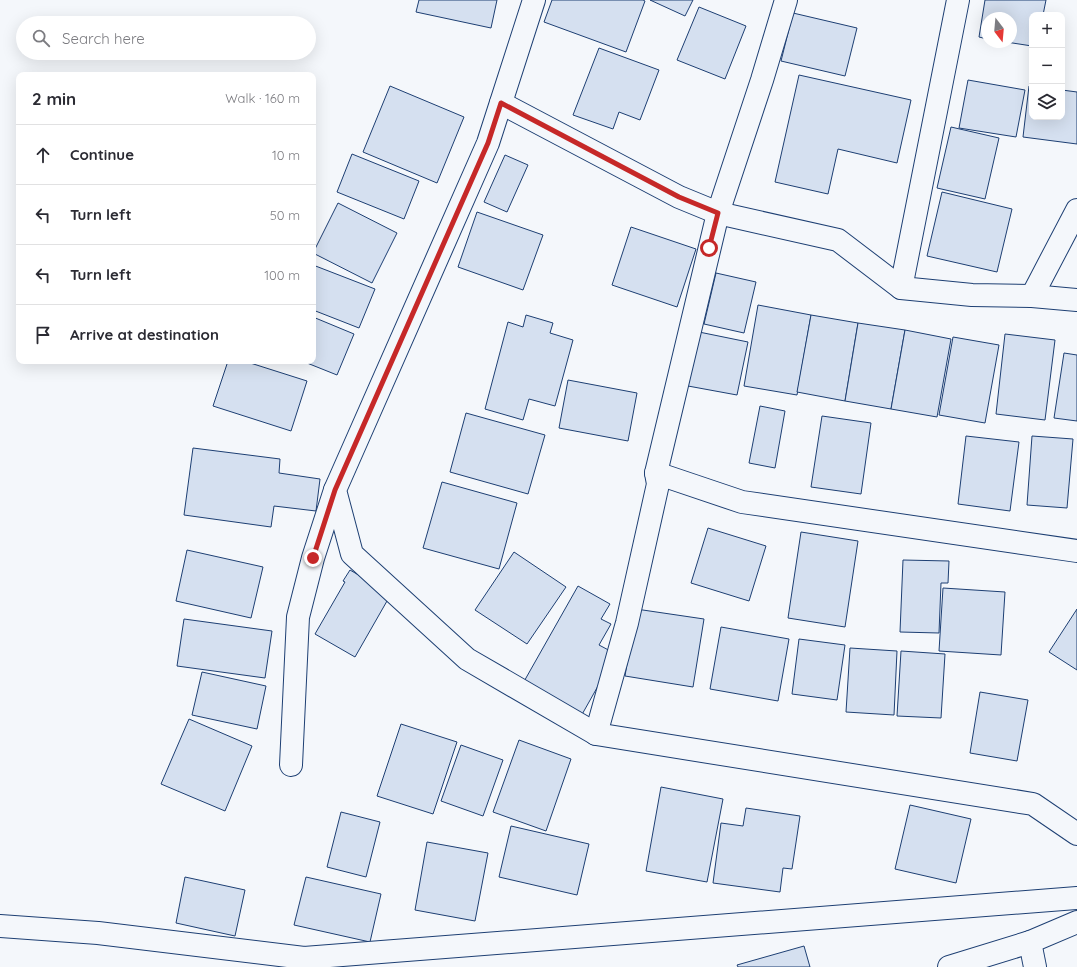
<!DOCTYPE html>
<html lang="en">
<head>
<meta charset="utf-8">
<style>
  :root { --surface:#fff; --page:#f7f7f7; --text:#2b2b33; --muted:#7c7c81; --line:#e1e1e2 }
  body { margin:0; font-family:Quicksand,sans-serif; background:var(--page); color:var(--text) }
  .controls { position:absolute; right:12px; top:12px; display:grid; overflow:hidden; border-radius:8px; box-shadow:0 4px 16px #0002 }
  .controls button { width:36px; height:36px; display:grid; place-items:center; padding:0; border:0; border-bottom:1px solid var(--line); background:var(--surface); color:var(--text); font:20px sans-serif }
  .compass { position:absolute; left:981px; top:12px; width:36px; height:36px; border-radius:50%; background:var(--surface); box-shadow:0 4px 16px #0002; rotate:164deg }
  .stop { position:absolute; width:12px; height:12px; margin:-9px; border:3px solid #c62828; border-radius:50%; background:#fff }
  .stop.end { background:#c62828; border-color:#fff; box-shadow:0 1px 4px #0008 }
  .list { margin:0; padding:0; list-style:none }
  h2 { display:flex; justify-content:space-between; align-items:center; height:52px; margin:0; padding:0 16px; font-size:17px }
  h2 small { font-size:13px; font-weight:400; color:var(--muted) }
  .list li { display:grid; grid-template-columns:26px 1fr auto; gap:12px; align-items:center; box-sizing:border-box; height:60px; padding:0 16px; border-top:1px solid var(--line) }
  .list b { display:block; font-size:15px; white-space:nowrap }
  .list em { font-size:13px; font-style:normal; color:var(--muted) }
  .icon { flex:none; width:22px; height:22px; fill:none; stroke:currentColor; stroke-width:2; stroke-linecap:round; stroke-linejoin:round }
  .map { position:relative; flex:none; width:1077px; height:967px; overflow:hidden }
  .search { position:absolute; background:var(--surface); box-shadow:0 4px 16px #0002; left:16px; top:16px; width:300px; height:44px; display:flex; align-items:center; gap:10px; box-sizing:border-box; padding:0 14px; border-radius:22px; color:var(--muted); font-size:15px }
  .panel { position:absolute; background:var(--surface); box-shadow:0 4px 16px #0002; left:16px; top:72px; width:300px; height:292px; border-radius:8px }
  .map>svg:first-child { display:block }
</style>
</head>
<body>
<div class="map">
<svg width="1077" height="967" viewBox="0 0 1077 967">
  <rect width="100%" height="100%" fill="#f4f7fb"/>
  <g fill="#d5e0f0" stroke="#1d3f73">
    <path d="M419 0H497L491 28 416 12Z"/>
    <path d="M552 0H643L645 1 626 52 544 22Z"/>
    <path d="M650 0H693L685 16Z"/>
    <path d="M985 0H1046L1043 15H1032V46L1006 42H1011V18H987V39L979 37Z"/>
    <path d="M699 7 746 26 725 79 677 60Z"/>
    <path d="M793 13 857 28 845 76 781 61Z"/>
    <path d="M599 48 659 70 640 120 619 112 613 129 573 115Z"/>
    <path d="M799 75 911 100 897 163 838 149 828 194 775 182Z"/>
    <path d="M968 80 1025 90 1016 137 959 128Z"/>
    <path d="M390 86 464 117 437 183 363 152Z"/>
    <path d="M1029 86 1032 87V117H1062V90L1077 92V144L1023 137Z"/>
    <path d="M951 127 999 138 985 199 937 188Z"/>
    <path d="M352 154 419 181 404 219 337 192Z"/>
    <path d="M505 155 528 165 507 212 484 202Z"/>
    <path d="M942 192 1012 209 997 272 927 256Z"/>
    <path d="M338 203 397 233 372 283 313 253Z"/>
    <path d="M477 212 543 235 523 290 458 267Z"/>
    <path d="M631 227 696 249 677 307 612 285Z"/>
    <path d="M313 265 375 289 359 328 313 310Z"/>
    <path d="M716 273 756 282 744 333 704 324Z"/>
    <path d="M758 305 811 315 797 395 744 386Z"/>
    <path d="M526 315 553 323 550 333 573 340 555 406 529 399 523 420 485 409 508 322 523 327Z"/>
    <path d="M811 315 858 323 845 401 797 392Z"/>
    <path d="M313 317 354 334 337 375 302 361H313Z"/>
    <path d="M858 323 905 330 891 409 845 401Z"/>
    <path d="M905 330 951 339 937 417 891 409Z"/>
    <path d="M699 332 748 342 737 395 688 386Z"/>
    <path d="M1005 334 1055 340 1045 420 996 414Z"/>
    <path d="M953 337 999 345 985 423 939 415Z"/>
    <path d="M1064 353 1077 355V421L1054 418Z"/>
    <path d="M228 361H244L307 381 291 431 213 406Z"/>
    <path d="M568 380 637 393 628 441 559 428Z"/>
    <path d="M760 406 785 411 775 468 749 463Z"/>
    <path d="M466 413 545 435 528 494 450 472Z"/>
    <path d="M822 416 871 423 861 494 811 487Z"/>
    <path d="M966 436 1019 442 1010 511 958 504Z"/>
    <path d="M1032 436 1073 439 1067 508 1027 505Z"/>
    <path d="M193 448 280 459 279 473 320 479 316 511 274 506 271 527 184 515Z"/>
    <path d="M442 482 517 503 499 569 423 548Z"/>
    <path d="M708 528 766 546 749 601 691 583Z"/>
    <path d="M801 532 858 541 845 627 788 618Z"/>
    <path d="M187 550 263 567 251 618 176 601Z"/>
    <path d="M514 552 566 587 527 644 475 610Z"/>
    <path d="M903 560 949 561 948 583H941L939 633 900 632Z"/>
    <path d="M350 570 391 594 355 657 315 634 345 582 343 581Z"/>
    <path d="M578 586 610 604 601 619 611 624 599 645 616 654 580 718 522 685Z"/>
    <path d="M943 588 1005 592 1001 655 939 651Z"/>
    <path d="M636 609 704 619 693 687 625 676Z"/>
    <path d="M1077 609V670L1049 652Z"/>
    <path d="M184 619 272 631 265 678 177 666Z"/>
    <path d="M721 627 789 639 778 701 710 689Z"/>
    <path d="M799 639 845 645 837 700 792 694Z"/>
    <path d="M850 648 897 651 894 715 846 712Z"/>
    <path d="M901 651 945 654 941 718 897 716Z"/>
    <path d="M202 672 266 686 257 729 192 715Z"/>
    <path d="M980 692 1028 700 1017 761 970 753Z"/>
    <path d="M189 719 252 746 225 811 161 784Z"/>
    <path d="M401 724 457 742 433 814 377 796Z"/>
    <path d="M519 740 571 759 546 831 493 812Z"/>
    <path d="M461 745 503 760 483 816 441 801Z"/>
    <path d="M661 787 723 799 707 882 646 871Z"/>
    <path d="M910 805 971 819 956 883 895 869Z"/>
    <path d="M746 808 800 816 792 869 783 868 780 892 713 883 721 823 743 826Z"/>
    <path d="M341 812 380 822 366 877 327 867Z"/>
    <path d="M511 826 589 844 577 895 499 877Z"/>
    <path d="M427 842 488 853 475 921 415 910Z"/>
    <path d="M185 877 245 890 235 936 176 923Z"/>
    <path d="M306 877 381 894 370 942 294 925Z"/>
    <path d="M804 946 810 967H738L737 965Z"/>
  </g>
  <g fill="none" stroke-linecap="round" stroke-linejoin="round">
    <defs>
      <g id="minor">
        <path d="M534 0 488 143 335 490 352 554 467 659 596 734 1033 804 1077 834"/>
        <path d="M786 0 762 80 718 213 656 473 742 502 1077 551"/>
        <path d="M501 103 679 197 718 213 838 240 901 288 972 295 1032 296 1077 300"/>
        <path d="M901 288 958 0"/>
        <path d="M1032 296 1077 210"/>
        <path d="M596 734 627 623 658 484 656 473"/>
        <path d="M291 765 298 617 313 558 335 490"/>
        <path d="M0 926 98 933 304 958 1077 898"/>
        <path d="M1030 942 1035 967"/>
        <path d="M949 967 1030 942 1077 922"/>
      </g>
    </defs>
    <use href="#minor" stroke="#1d3f73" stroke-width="24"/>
    <use href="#minor" stroke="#f4f7fb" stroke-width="22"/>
  </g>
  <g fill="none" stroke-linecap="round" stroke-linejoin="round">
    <path stroke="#c62828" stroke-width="5" d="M313 558 335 490 488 143 501 103 679 197 718 213 709 248"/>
  </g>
</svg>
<div class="controls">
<button>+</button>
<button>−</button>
<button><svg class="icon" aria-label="layers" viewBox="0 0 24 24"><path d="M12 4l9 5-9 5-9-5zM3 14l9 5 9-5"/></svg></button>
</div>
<svg class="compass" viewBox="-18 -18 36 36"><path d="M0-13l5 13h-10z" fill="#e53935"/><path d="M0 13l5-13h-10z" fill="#7c7c81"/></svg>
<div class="stop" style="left:709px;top:248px"></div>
<div class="stop end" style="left:313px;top:558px"></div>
<div class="search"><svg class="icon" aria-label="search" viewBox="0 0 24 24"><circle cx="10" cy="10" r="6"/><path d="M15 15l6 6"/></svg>Search here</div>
<section class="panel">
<h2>2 min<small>Walk · 160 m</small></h2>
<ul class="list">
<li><svg class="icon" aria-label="ahead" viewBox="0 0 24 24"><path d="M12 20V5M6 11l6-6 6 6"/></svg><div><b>Continue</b></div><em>10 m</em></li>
<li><svg class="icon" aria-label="left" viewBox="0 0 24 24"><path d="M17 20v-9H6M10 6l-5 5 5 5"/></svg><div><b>Turn left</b></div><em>50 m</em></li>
<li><svg class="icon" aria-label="left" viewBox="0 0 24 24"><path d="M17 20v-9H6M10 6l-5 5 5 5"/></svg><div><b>Turn left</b></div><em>100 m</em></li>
<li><svg class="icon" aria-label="arrive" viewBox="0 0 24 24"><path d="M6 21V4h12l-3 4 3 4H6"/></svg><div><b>Arrive at destination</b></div></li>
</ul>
</section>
</div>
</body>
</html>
